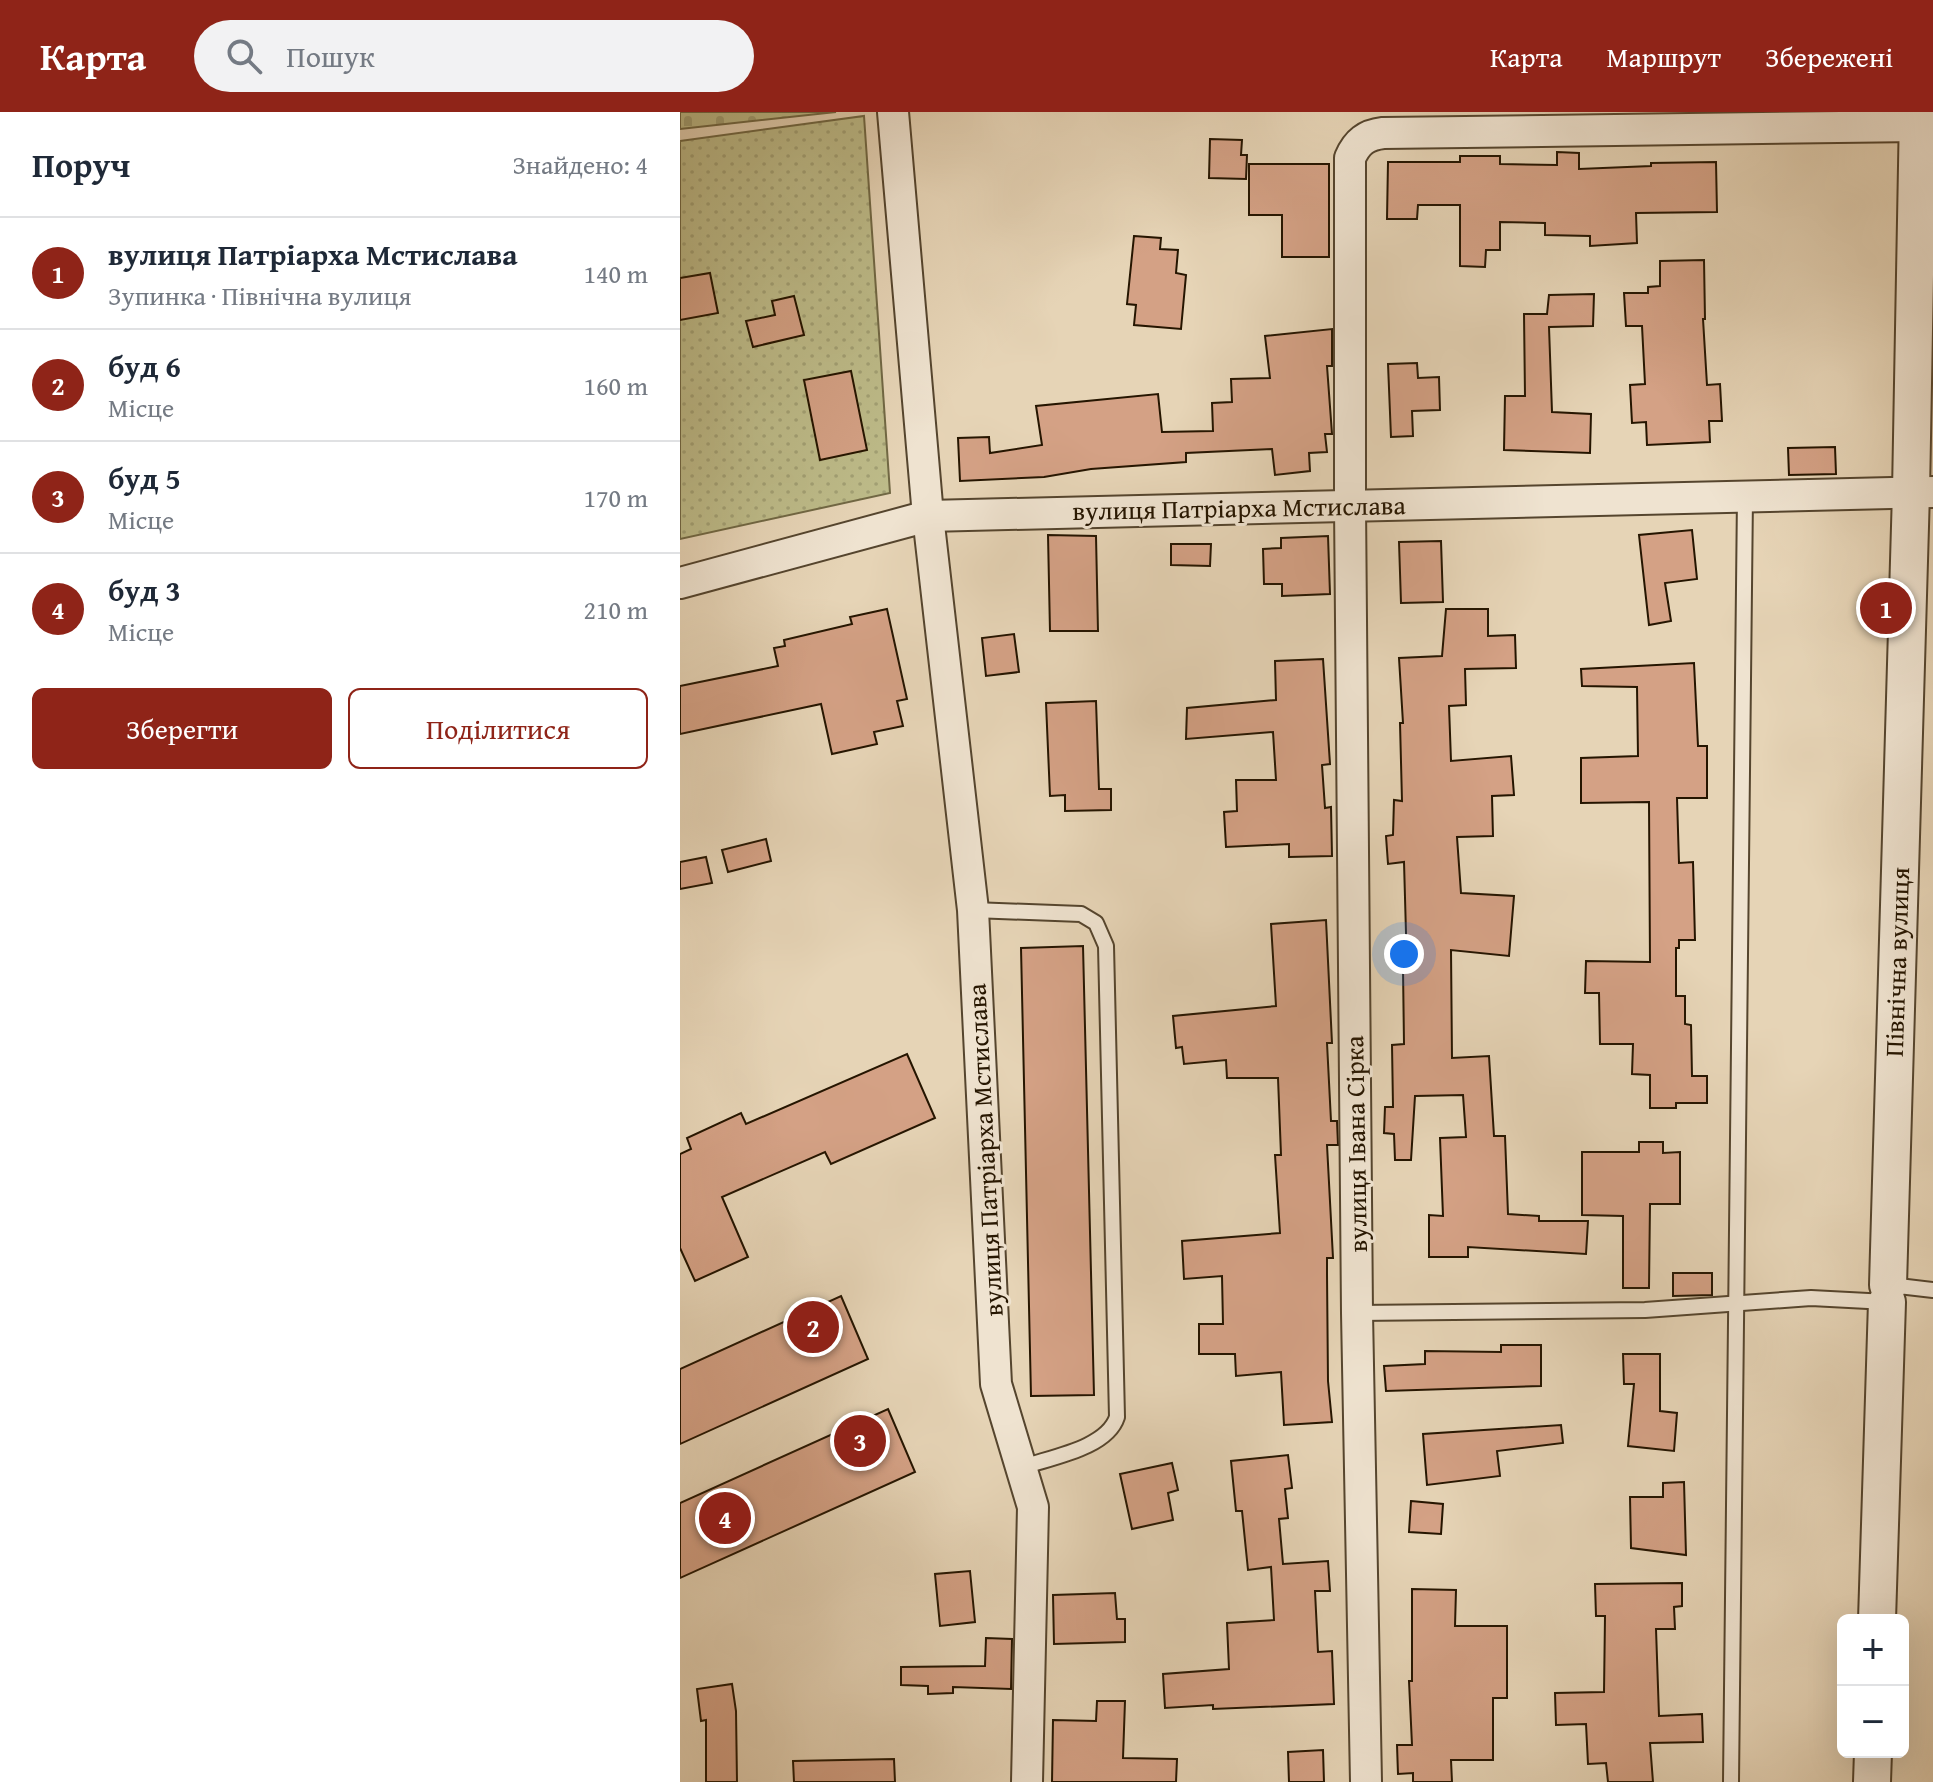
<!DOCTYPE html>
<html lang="uk">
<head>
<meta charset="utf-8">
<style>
  :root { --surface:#fff; --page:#f2f2f3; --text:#1f2937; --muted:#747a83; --line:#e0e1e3; --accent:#8f2418 }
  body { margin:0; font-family:"Gentium Book Plus",serif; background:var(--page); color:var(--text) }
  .controls { position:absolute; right:24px; bottom:24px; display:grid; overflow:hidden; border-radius:12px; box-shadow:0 8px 32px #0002 }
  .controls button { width:72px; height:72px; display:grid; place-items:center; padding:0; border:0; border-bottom:2px solid var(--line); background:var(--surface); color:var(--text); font:40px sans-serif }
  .you { position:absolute; left:724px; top:842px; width:28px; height:28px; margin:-20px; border:6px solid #fff; border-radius:50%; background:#1a73e8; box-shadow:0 0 0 12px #1a73e833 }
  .badge { display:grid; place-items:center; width:52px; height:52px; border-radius:50%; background:var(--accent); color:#fff; font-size:26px; font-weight:700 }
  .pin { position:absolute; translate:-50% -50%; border:4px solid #fff; box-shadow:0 2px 8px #0006 }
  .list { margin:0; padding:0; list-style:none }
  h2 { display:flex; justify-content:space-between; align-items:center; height:104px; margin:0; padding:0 32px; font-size:34px }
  h2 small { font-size:26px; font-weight:400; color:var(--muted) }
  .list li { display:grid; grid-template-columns:52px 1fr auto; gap:24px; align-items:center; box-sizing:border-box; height:112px; padding:0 32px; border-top:2px solid var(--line) }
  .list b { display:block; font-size:30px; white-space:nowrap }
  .list p { margin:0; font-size:26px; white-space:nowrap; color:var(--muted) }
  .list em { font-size:26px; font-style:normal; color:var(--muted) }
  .actions { display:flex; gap:16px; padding:24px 32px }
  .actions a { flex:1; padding:18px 0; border:2px solid var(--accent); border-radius:12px; text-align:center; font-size:28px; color:var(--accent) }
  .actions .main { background:var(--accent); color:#fff }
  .icon { flex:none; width:44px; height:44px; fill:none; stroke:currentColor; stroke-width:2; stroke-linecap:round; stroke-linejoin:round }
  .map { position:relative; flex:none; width:1253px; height:1670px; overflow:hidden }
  header { display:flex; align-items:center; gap:48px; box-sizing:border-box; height:112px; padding:0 40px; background:var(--accent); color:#fff }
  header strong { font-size:38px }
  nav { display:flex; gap:44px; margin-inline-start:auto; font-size:28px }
  .search { width:560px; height:72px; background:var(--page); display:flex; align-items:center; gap:20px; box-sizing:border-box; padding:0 28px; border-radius:44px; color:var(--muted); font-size:30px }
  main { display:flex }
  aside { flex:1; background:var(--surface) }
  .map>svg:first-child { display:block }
</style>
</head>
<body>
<header>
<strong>Карта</strong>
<div class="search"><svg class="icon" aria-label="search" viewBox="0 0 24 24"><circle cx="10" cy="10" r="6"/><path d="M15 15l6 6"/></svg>Пошук</div>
<nav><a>Карта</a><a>Маршрут</a><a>Збережені</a></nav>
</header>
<main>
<aside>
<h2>Поруч<small>Знайдено: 4</small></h2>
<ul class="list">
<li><span class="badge">1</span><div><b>вулиця Патріарха Мстислава</b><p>Зупинка · Північна вулиця</p></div><em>140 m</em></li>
<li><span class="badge">2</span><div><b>буд 6</b><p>Місце</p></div><em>160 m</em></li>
<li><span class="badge">3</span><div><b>буд 5</b><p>Місце</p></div><em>170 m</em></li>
<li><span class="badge">4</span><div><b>буд 3</b><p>Місце</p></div><em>210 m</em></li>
</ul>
<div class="actions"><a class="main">Зберегти</a><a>Поділитися</a></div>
</aside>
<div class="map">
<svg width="1253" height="1670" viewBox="0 0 1253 1670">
  <defs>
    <pattern id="green-dots" width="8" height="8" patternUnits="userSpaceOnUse" patternTransform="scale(2)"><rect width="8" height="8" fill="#bdbb89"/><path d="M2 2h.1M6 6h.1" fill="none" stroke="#a2a074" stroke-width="1.8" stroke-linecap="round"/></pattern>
    <pattern id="cemetery-stones" width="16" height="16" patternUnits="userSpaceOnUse" patternTransform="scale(2)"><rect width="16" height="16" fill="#bdbb89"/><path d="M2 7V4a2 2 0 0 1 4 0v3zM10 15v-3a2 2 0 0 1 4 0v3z" fill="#a2a074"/></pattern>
  </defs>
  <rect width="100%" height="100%" fill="#e6d4b6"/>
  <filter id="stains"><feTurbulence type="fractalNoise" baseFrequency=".0025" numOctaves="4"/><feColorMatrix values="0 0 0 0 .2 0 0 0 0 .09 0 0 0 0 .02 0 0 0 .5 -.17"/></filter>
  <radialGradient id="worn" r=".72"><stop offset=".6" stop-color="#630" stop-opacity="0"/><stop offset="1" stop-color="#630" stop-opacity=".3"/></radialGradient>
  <path fill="url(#green-dots)" stroke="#716844" stroke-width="2" d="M184 4 210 381 0 427V29Z"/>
  <path fill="url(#cemetery-stones)" stroke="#716844" stroke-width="2" d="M0 0H156L0 17Z"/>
  <g fill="#d4a185" stroke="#251500" stroke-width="2">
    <path d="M530 27 562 28 561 43H567L566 67 529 66Z"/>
    <path d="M877 40 899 41V57L971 54V51L1036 50 1037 100 956 101 957 131 910 134V124L865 123V111L820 110V138H806L805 155 780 154V93H738L737 107H707L708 50H780V44H820V52L877 53Z"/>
    <path d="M569 52H649V145H602V103H569Z"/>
    <path d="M454 124 481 126 480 137 498 138 496 161 506 163 501 217 454 213 456 193 447 192Z"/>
    <path d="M1024 148 1025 207H1023L1027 273 1040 272 1042 309H1029L1030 330 967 333 966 310 952 311 950 273 965 272 962 214H946L944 181H968V175L980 174V149Z"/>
    <path d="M30 161 38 201 0 208V166Z"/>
    <path d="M914 182 913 214 869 215 872 300 911 302 910 341 824 338 825 284H845L844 202H867L869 183Z"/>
    <path d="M114 184 124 223 73 235 66 209 95 203 92 189Z"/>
    <path d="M652 217V254H647L652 322H645L647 340 629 341 630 359 595 363 592 337 506 341V350L411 357 364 365 280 369 278 326 309 325 310 341 362 333 356 294 478 282 482 320 533 319 532 291 552 290 551 267 590 266 585 224Z"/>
    <path d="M737 251 738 266 759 265 760 298 732 299 733 324 711 325 708 252Z"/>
    <path d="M171 259 187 338 140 348 124 268Z"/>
    <path d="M1155 335 1156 362 1109 363 1108 336Z"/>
    <path d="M1012 418 1017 467 985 471 991 509 969 513 959 423Z"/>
    <path d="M368 423 416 424 418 519H370Z"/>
    <path d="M648 424 650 482 602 484V472H584L583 437 601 436V426Z"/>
    <path d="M761 429 763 490 721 491 719 430Z"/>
    <path d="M491 432H531L530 454 491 453Z"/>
    <path d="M207 497 227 587 217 589 223 614 194 620 197 632 152 642 141 592 0 622V574L98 554 94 536 105 534 104 528 172 512 170 505Z"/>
    <path d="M766 497H808V524L835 523 836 556 785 557 786 593 769 594 771 649 831 644 834 683 812 684 813 724 777 725 781 781 834 784 829 844 771 838 772 946 809 944 814 1024H825L828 1102 859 1104V1109H908L906 1142 788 1135V1145H749V1103L763 1104 760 1026 786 1025 783 983 735 984 731 1048H715L714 1022 704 1021 705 995H713L712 933 724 932 723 857H727L724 750 708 752 706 724 713 723 714 688 722 689 720 611H723L719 546 762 544Z"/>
    <path d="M334 522 339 560 306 564 302 526Z"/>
    <path d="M643 547 650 652 642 653 645 696 651 695 652 744 609 745V732L546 735 544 700 557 699 556 668H596L593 620 506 627 507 596 596 588 595 549Z"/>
    <path d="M1014 551 1018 634H1027V686H997L999 751 1013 750 1015 828H999V836H996V884H1005V912L1011 913 1012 964H1027V991H996V996H970V963L952 962 953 932H920L919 881H905L906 849 970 850 969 690 901 691V646L958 644 957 575 902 574 901 557Z"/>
    <path d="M416 589 419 677H431V698L385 699V683L370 684 366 591Z"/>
    <path d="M86 727 91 749 48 760 42 738Z"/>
    <path d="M26 745 32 771 0 777V750Z"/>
    <path d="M646 808 652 931H647L651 1009H657L658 1033H647L653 1146H647V1162L648 1269 652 1310 604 1313 601 1260 556 1264 555 1242H519V1212H543L542 1164 504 1167 502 1129 600 1121 595 1043H601L598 966H547L546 948 504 952 502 935 496 936 493 904 596 894 591 812Z"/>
    <path d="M403 834 414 1283 351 1284 341 836Z"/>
    <path d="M227 942 255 1006 151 1052 145 1040 42 1085 68 1145 15 1169 0 1136V1042L11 1037 7 1026 61 1001 66 1012Z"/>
    <path d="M959 1030H983V1041L1000 1040V1092H970L969 1176H943V1104L902 1103V1040H959Z"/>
    <path d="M993 1161H1032V1183L993 1184Z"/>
    <path d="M161 1184 188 1247 0 1332V1257Z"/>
    <path d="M821 1233H861V1274L706 1279 704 1254 745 1252V1239L821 1240Z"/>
    <path d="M943 1242H980V1299L997 1301 994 1339 948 1334 954 1272H944Z"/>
    <path d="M208 1297 235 1360 0 1466V1391Z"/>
    <path d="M881 1313 883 1331 817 1339 820 1364 747 1373 743 1322Z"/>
    <path d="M608 1343 612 1376 605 1377 608 1406 599 1407 603 1452 648 1449 650 1479H635L638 1540 652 1539 654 1592 533 1597V1593L485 1596 483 1562 549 1557 547 1511 594 1508 591 1455 568 1458 562 1399H556L551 1349Z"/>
    <path d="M492 1351 498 1378 488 1381 493 1408 452 1417 440 1362Z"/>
    <path d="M1004 1370 1006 1443 951 1436 950 1385H983V1371Z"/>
    <path d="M731 1389 763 1392 761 1422 729 1420Z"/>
    <path d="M290 1459 295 1510 260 1514 255 1462Z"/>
    <path d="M1002 1471V1494L994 1495 995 1517H976L979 1604 1022 1602 1023 1630 970 1631 973 1670H928L926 1651 908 1652 906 1612 876 1613 875 1581 924 1580 925 1504H916L915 1472Z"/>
    <path d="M732 1477 776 1478 775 1514H827V1586H813V1648H771L772 1670H733V1661L718 1662 717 1633H732L729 1569H732Z"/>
    <path d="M435 1481 437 1507H445V1530L374 1532 373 1483Z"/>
    <path d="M306 1526 332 1527 331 1577 273 1575V1581L248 1582V1574L221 1573V1555L305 1554Z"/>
    <path d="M52 1572 56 1599 57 1670H26V1608L21 1609 17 1577Z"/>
    <path d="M417 1589H445L443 1646 497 1647 496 1670H372L373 1608 416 1609Z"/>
    <path d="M643 1638 644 1670H609L608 1640Z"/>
    <path d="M214 1647 215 1670H114L113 1649Z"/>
  </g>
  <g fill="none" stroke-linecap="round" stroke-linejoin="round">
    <defs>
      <g id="service">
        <path d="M293 798 401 802 416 811 426 834 437 1305C427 1336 372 1345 343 1355"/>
        <path d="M1210 1173 1253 1178"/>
        <path d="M677 1201 965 1198 1131 1186 1207 1190"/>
        <path d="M1051 1670 1065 384"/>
      </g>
      <g id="minor">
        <path d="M213 0 248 404 293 798 316 1272 353 1395 347 1670"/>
        <path d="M0 471 248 404 1253 380"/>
        <path d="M686 1670 677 1201 670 393V46C677 30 686 23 703 21L1238 14"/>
      </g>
      <g id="tertiary">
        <path d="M1208 1173 1231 380 1238 0"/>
        <path d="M1197 1508 1207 1190"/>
        <path d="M1192 1670 1193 1640"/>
      </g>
    </defs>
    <use href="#service" stroke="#55452e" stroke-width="18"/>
    <use href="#minor" stroke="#55452e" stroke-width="34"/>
    <use href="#tertiary" stroke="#55452e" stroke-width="40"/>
    <use href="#service" stroke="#efe3d0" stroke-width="14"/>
    <use href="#minor" stroke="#efe3d0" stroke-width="30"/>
    <use href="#tertiary" stroke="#efe3d0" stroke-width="36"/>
  </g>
  <g text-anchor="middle" stroke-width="6" stroke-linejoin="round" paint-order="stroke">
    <g font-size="26" fill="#251500" stroke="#efe3d0">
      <text transform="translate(559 396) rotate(-1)" y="9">вулиця Патріарха Мстислава</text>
      <text transform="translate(1217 850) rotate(-88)" y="9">Північна вулиця</text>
      <text transform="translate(676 1032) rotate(-91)" y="9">вулиця Івана Сірка</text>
      <text transform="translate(305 1038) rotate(-93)" y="9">вулиця Патріарха Мстислава</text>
    </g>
  </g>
  <rect width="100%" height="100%" filter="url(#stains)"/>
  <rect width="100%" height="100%" fill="url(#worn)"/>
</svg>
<div class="controls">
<button>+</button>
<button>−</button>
</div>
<div class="you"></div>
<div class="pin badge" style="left:1206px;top:496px">1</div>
<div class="pin badge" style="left:133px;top:1215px">2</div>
<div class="pin badge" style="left:180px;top:1329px">3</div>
<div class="pin badge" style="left:45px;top:1406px">4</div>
</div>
</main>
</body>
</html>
